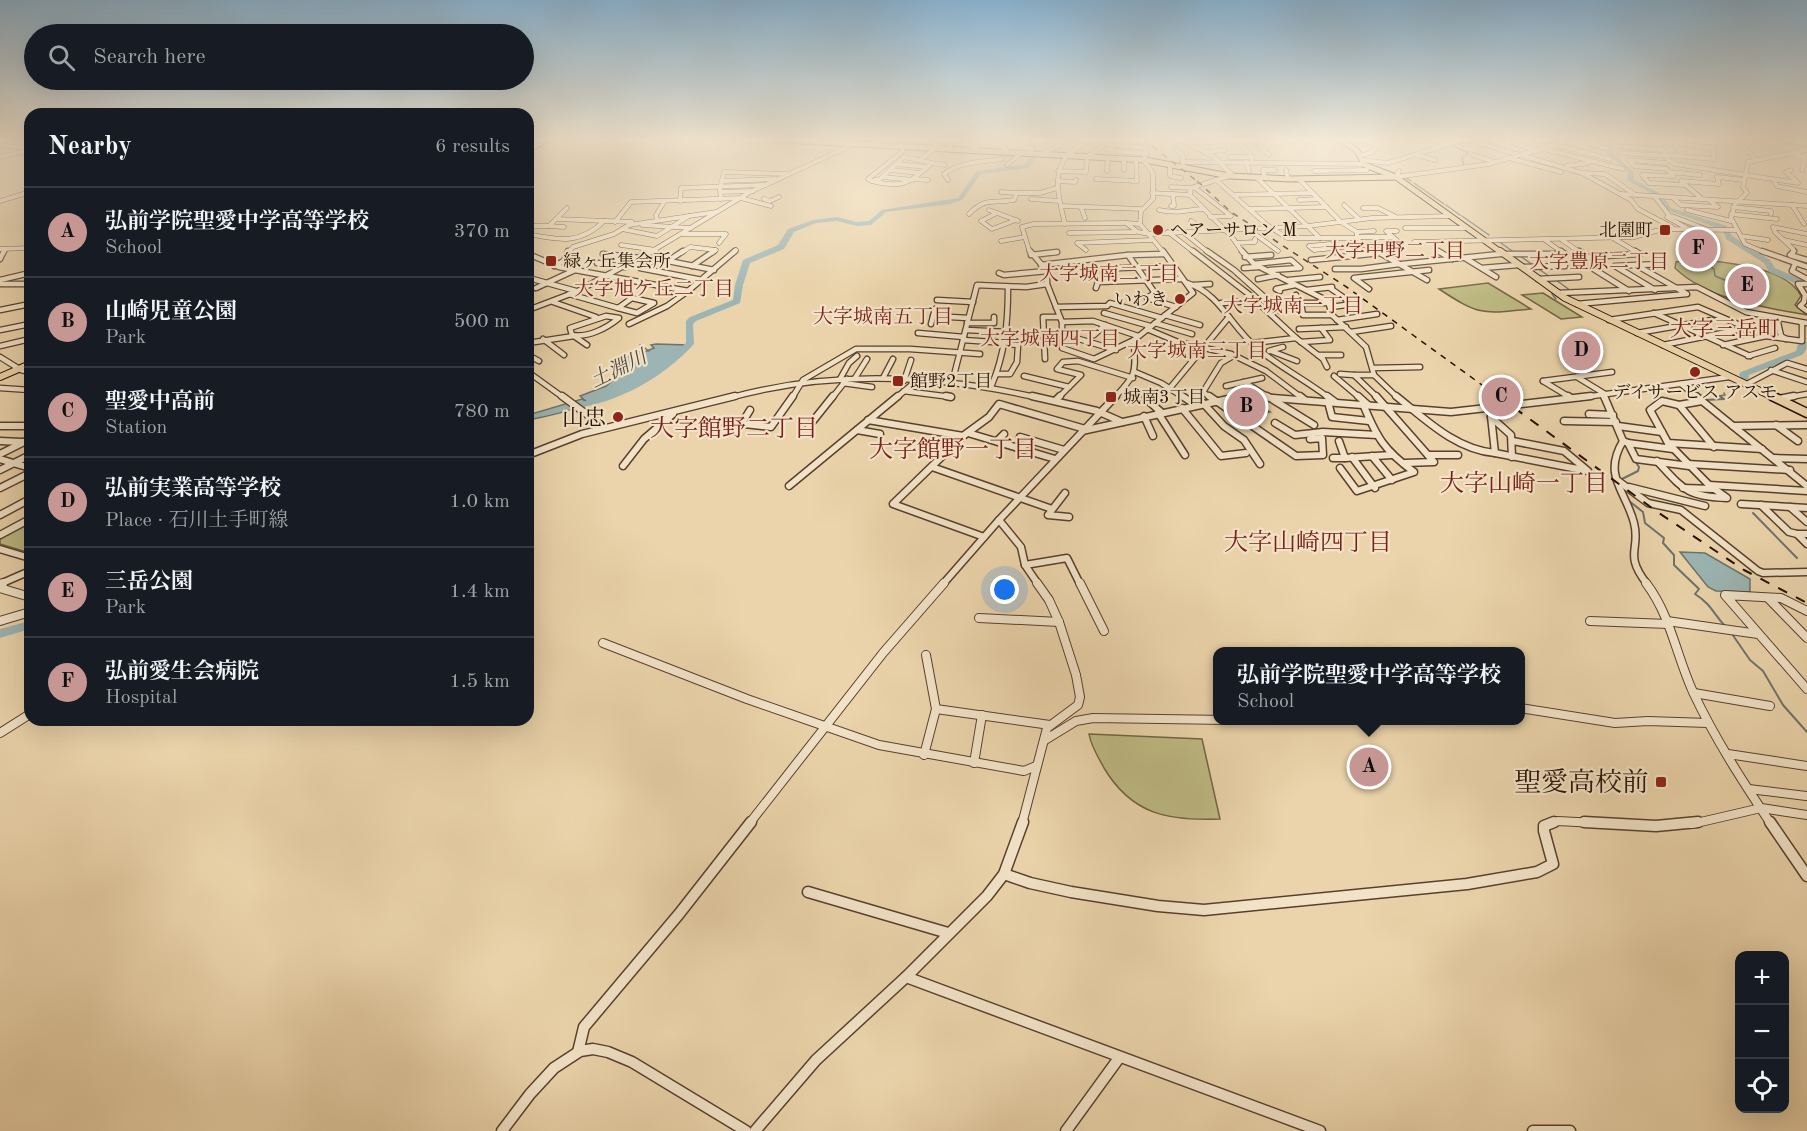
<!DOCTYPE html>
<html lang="en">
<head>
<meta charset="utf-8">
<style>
  :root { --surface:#171b24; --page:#20242c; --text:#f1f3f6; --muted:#9ea1a6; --line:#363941; --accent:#c59692 }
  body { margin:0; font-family:"Old Standard TT","Noto Serif JP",serif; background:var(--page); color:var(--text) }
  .controls { position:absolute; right:18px; bottom:18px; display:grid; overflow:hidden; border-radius:12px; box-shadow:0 6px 24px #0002 }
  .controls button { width:54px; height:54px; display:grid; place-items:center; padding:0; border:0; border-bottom:2px solid var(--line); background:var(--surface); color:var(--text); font:30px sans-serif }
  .you { position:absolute; left:1005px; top:590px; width:21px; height:21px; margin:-15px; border:4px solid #fff; border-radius:50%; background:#1a73e8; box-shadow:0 0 0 9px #1a73e833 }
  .badge { display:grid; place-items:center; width:39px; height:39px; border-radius:50%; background:var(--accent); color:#111; font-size:20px; font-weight:700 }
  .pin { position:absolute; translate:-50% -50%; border:3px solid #fff; box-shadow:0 2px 6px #0006 }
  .popup { position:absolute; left:1213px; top:647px; width:312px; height:78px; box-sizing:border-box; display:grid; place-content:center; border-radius:12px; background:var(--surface); filter:drop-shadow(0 2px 4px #0005); font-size:20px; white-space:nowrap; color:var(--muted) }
  .popup b { font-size:22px; color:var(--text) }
  .popup::after { content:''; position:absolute; left:50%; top:100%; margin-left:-12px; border:12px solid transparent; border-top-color:var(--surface) }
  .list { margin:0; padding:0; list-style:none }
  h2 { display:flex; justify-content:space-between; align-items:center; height:78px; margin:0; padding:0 24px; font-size:26px }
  h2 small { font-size:20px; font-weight:400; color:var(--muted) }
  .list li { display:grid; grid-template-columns:39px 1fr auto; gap:18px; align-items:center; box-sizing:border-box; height:90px; padding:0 24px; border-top:2px solid var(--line) }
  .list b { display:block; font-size:22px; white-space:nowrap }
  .list p { margin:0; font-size:20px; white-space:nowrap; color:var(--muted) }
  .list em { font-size:20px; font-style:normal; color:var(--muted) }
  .icon { flex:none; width:33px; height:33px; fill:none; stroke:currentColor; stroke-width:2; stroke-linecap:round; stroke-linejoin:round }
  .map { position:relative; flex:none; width:1807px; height:1131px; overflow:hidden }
  .search { position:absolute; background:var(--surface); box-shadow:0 6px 24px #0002; left:24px; top:24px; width:510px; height:66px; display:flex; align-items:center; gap:15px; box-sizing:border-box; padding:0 21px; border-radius:33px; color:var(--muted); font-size:22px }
  .panel { position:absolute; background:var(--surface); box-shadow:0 6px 24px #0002; left:24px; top:108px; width:510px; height:618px; border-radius:18px }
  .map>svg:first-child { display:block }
</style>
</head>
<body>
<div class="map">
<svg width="1807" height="1131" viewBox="0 0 1807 1131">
  <rect width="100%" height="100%" fill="#ebd4ab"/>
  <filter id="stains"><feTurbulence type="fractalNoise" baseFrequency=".00333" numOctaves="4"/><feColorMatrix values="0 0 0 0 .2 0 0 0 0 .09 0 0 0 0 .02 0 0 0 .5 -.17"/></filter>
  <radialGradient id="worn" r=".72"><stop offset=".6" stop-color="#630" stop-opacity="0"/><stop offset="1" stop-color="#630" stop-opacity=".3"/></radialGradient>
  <g fill="#bebb84" stroke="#726543" stroke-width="1.5">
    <path d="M1697 259C1727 263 1786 266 1801 296L1795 305 1807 315C1763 307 1708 300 1675 268L1676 262Z"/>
    <path d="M1488 283 1531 309C1482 314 1480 316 1439 289Z"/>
    <path d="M1543 293 1582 317 1561 319 1522 295Z"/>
    <path d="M1247 397 1270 412 1247 417 1220 402Z"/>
    <path d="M30 520V553L0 544V537Z"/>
    <path d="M1089 734 1202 739 1220 819C1169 821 1132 815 1104 768 1098 757 1091 746 1089 734Z"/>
  </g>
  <g fill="#9cb5b4" stroke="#6d736d" stroke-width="1.5">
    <path d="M656 344 687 345C674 356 662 369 648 378 619 397 562 414 528 420V415L582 399 588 403 580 396 606 386 618 376 615 375 621 364H624L631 352 637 350 642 353 654 348 651 345Z"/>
    <path d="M1680 552 1705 553 1750 579V592L1716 591 1708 587Z"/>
  </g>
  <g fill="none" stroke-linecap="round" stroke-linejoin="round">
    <g stroke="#6d736d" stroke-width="1.5">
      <path d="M0 143 24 139"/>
      <path d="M1451 145 1468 153 1462 158 1464 167"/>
      <path d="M1406 178 1411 181"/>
      <path d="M1414 183 1444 204"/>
      <path d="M1446 205 1460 215"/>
      <path d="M1462 216 1489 235"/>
      <path d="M1501 243 1515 253"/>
      <path d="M1520 256 1533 265"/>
      <path d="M1681 263 1702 262 1714 269 1715 276 1732 283 1762 282"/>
      <path d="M1537 268 1552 278"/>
      <path d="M1556 280 1571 291"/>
      <path d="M1554 293 1552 294 1556 299"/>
      <path d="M640 345 649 351"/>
      <path d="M1722 398 1719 396 1725 395 1724 393"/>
    </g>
    <g stroke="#6d736d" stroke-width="2">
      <path d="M1705 400 1724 399 1720 396"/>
      <path d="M1620 480 1638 471 1639 467 1628 450"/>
      <path d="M1624 491 1629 501 1643 512 1645 523 1664 538 1663 543 1674 555V565L1699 589 1695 594C1712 605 1712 612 1725 626"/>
      <path d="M1753 513 1797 558"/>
      <path d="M1732 634 1750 660 1763 671 1783 705 1807 732"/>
    </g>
    <g fill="#9cb5b4" fill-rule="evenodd">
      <path d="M1029 139H1035C1039 151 1037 159 1028 168L981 174 962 200 950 204 886 212 871 225 857 226 837 221 816 223 794 232 784 249 750 263 743 285 740 303 696 321 693 324 694 344C663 378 619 402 573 409L568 406 570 404C580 402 591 401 602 397 634 386 660 364 686 343V321L690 317 733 300 735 285 743 260 778 245 788 229 813 220 837 217 857 222 869 221 882 210 958 198 977 171 1024 165 1032 154Z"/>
      <path d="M1605 139H1611L1613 153 1633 171 1634 180 1661 194 1671 208 1727 226 1732 236 1770 260 1775 268 1805 281V285H1799L1769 272 1764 263 1726 239 1723 230 1667 210 1657 196 1630 182 1627 178 1628 172 1607 154Z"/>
      <path d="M1807 342 1806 350 1802 355 1749 375 1748 383H1742L1739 374 1741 372 1796 351 1798 344Z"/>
      <path d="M30 621V629L0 638V629Z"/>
    </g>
    <defs>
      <g id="minor-far4">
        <path d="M950 139V150"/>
        <path d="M970 139 968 145H979"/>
        <path d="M1000 139 998 142 1008 152"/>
        <path d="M1174 139 1188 143 1236 141 1252 156V162"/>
        <path d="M1358 139 1381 146"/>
        <path d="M1403 139 1415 143"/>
        <path d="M1432 139 1448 144"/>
        <path d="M1465 139 1582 173 1631 200 1638 209 1672 227"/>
        <path d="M1570 139 1606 148"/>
        <path d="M1590 139 1601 142"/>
        <path d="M1658 139 1661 149 1667 155 1714 159 1713 148 1660 142"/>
        <path d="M1704 139 1707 142 1724 144 1721 139"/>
        <path d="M1743 139 1739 142 1756 159"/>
        <path d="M1112 140 1144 142"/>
        <path d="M1022 141 1024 148 1032 149 1030 154"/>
        <path d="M1236 141 1253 140 1269 155"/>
        <path d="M528 142 541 143"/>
        <path d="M1188 143 1214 157 1232 175 1194 187 1190 190V195"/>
        <path d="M1513 143 1539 151"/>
        <path d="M1104 144 1146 148 1144 161 1153 173V199L1141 211 1140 224"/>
        <path d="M0 145 30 149"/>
        <path d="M1557 145 1610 159"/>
        <path d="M1618 146 1673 151 1671 149"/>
        <path d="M1176 149 1183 156V165"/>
        <path d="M1544 149 1623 169"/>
        <path d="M969 150 977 147 980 139"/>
        <path d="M1117 151 1147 154"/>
        <path d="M1205 152 1225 150"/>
        <path d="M1620 153 1668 156"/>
        <path d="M1041 154 1061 145 1060 139"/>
        <path d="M1794 154 1805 158 1802 170"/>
        <path d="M1417 155 1435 160"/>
        <path d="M1473 155 1495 162"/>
        <path d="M1360 156 1370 153 1388 139"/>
        <path d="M0 157 30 150"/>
        <path d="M904 157 932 163C909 183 904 189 872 181L880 179Z"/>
        <path d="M1229 157H1251"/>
        <path d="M921 159 936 148 934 139"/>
        <path d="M1124 159V170"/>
        <path d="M1512 159 1561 172"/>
        <path d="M1362 160 1388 163 1465 139"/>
        <path d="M1668 160 1675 164 1798 183"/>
        <path d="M1183 162 1364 164"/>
        <path d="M1246 162 1249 171"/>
        <path d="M932 163 945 165"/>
        <path d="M1666 163 1629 160 1634 166 1667 169"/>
        <path d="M896 164 927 167"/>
        <path d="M1007 165 1021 153"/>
        <path d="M1170 165V176L1181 178"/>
        <path d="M1567 166 1588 163"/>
        <path d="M890 170 920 173"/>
        <path d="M1286 170 1288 179"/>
        <path d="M1791 170 1786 172 1797 182"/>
        <path d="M1058 171 1086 172 1087 157 1113 139"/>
        <path d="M1107 171 1108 158"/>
        <path d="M1314 171 1367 170"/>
        <path d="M1399 171 1396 177 1489 164 1565 142 1566 139"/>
        <path d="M1669 172 1700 175"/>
        <path d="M1584 173 1605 174 1634 194"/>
        <path d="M1674 176 1642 175 1649 183 1684 185"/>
        <path d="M883 177 913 180"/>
        <path d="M1256 177 1320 238"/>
        <path d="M1265 178 1263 170H1275"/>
        <path d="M914 179 928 180"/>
        <path d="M1096 179 1137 181 1136 160"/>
        <path d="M1299 179 1341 222 1357 232V238L1363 245H1385L1401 249"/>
        <path d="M1773 179 1777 186 1807 192"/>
        <path d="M948 180 944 174C960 161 983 162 1002 159"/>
        <path d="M1216 180 1267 225 1287 238H1357"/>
        <path d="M721 181 776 179"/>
        <path d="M872 181 868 179 902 152 904 139"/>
        <path d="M1058 181 1075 182 1076 180"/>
        <path d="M1681 181 1719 184 1717 177 1744 180"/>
        <path d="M1682 182 1701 198"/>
        <path d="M1171 187 1191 188"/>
        <path d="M1194 187 1231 216 1210 217"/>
        <path d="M720 192 753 191"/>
        <path d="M1001 192 1017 193"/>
        <path d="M1152 193 1190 195 1232 237 1243 253"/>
        <path d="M1622 194 1807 206"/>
        <path d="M1233 195 1313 193"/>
        <path d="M1654 196 1669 215 1667 217 1717 245"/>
        <path d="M1672 197 1681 205 1718 207 1709 200"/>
        <path d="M721 199 720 189 724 172 788 174"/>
        <path d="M764 199 770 201 779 197"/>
        <path d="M1031 199 1059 201"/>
        <path d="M1299 200 1319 199"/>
        <path d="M0 201 30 192"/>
        <path d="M680 201 681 188 766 185"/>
        <path d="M1344 205 1359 219"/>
        <path d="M1792 205 1804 224"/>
        <path d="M1061 206 1143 209"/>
        <path d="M1171 206H1174L1173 194"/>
        <path d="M1081 207 1085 218"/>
        <path d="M1733 207 1771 211V214"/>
        <path d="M1363 208H1378L1396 217"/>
        <path d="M1249 209 1327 207"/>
        <path d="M989 210 1018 221"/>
        <path d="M1159 210C1178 214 1185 210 1203 209"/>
        <path d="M1687 210 1731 221"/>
        <path d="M997 213 981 221 992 229 1016 220"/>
        <path d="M969 214C987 196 992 204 1014 200L1017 193H1040L1057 188"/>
        <path d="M1731 214 1777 219"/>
        <path d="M1672 216 1711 231 1713 238 1705 239"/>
        <path d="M556 219 632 222"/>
        <path d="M657 220 656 215 664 202"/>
        <path d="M1191 221 1205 230"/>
        <path d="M615 222 631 202 741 198 771 206"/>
        <path d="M1126 223 1140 224 1164 253"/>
        <path d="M1065 224C1059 200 1050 170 1071 152 1078 147 1085 143 1092 139"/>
        <path d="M642 225 691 228"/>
        <path d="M549 226 564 227"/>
        <path d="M1405 228H1467"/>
        <path d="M528 229 534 226H549L567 208"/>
        <path d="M622 229 657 236 689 216"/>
        <path d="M1248 229 1278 251"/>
        <path d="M1182 231 1209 253"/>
        <path d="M1397 231H1386L1401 244"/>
        <path d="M1168 232 1195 253"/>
        <path d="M1357 232 1374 231"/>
        <path d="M1069 233 1135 232"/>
        <path d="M528 234C558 240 580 245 604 221"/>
        <path d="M683 234H726L719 243"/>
        <path d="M1741 236 1768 240"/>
        <path d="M1357 237H1393"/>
        <path d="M1613 238 1638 253"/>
        <path d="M1545 240 1563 253"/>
        <path d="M1562 240 1581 253"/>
        <path d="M1784 240 1807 245"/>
        <path d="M1001 241 1025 237"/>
        <path d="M1414 242 1634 237 1663 229 1737 230"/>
        <path d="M1237 243 1255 242V239"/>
        <path d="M621 245 656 250"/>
        <path d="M1336 247 1330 244 1309 246 1314 250 1363 245"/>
        <path d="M0 249 30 248"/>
        <path d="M1086 250 1077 243 1152 240"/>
        <path d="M1436 250 1441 253"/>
        <path d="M3 253 5 250"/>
        <path d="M567 253 573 247 614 234 629 225 716 212"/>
        <path d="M649 253 750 192 850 146 854 139"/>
        <path d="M681 253 690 247 716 250 712 253"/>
        <path d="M733 253 736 250"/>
        <path d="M1030 253 1022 227 1034 224 1126 223 1138 232 1151 234 1308 226 1372 218 1450 216"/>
        <path d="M1051 253 1057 252"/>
        <path d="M1766 253 1745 244 1731 218 1735 204 1747 193 1743 187 1748 162 1807 150"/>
        <path d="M1793 253V249L1775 232 1773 227 1807 234"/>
      </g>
      <g id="minor-far3">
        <path d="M1030 251 1047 271V284L1062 322V348L1094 359 1134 340"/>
        <path d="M1193 251 1251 296 1296 338 1323 359 1327 367"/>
        <path d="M1207 251 1234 270 1280 311"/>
        <path d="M1242 251 1254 264 1328 301 1332 315 1366 347 1374 375 1398 398"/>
        <path d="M1438 251 1452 259"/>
        <path d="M1561 251 1565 254"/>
        <path d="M1579 251 1588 257 1640 254 1635 251"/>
        <path d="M1762 251 1807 267"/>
        <path d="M1794 251 1790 255 1807 260"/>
        <path d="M528 254 559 267 688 291 735 251"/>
        <path d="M603 254 640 258"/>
        <path d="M1164 254 1128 255 1155 293 1147 298 1176 307"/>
        <path d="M1031 255 1057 252"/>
        <path d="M1245 257 1271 255"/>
        <path d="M653 258 714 270"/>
        <path d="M1465 258 1496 277"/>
        <path d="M0 259 4 251"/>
        <path d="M656 259 640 268 702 280"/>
        <path d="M1311 260 1380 253 1427 280"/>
        <path d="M668 261 683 251"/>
        <path d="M597 263 625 267"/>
        <path d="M1254 264 1291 260 1300 268 1270 270"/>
        <path d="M1402 264 1500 254H1565"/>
        <path d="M1795 264 1792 271 1807 279"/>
        <path d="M1041 265 1128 255"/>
        <path d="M1636 265 1615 266 1655 290"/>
        <path d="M554 266 564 261 568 251"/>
        <path d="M692 266 714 251"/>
        <path d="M1522 267 1565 266"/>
        <path d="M1244 268 1258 267"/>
        <path d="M1482 268 1518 265"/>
        <path d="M1592 268 1629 291"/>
        <path d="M1094 269 1173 266"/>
        <path d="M1335 269H1361L1399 264"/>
        <path d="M999 273 1004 275 1047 271"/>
        <path d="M529 278 576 291"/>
        <path d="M1258 279 1278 275"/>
        <path d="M1538 279 1579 277"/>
        <path d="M0 280 30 273"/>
        <path d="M1289 280 1320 277"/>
        <path d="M1187 283C1220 293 1231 327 1257 348 1279 367 1306 380 1329 398"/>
        <path d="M0 284H30"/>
        <path d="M1807 284H1798L1805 295 1804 302 1800 306 1807 311"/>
        <path d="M1194 285 1210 284"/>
        <path d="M536 288 575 270"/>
        <path d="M1096 288 1098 282 1182 279"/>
        <path d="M1330 288 1353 304 1331 307"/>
        <path d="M1369 289 1354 278 1429 270"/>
        <path d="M1307 290 1332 287"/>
        <path d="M1280 291 1276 289 1295 285"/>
        <path d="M1558 293 1697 287 1746 312 1807 323"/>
        <path d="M569 294 618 308"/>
        <path d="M1296 295 1301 303 1303 315H1332"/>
        <path d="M632 298 654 303 637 313 618 308Z"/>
        <path d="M937 300 973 302"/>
        <path d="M553 302 596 317"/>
        <path d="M1221 303 1239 302"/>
        <path d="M1301 303H1330"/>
        <path d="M1577 304 1687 294 1636 265 1663 264"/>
        <path d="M1056 307 1107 306 1110 303 1162 318"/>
        <path d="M0 310 30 304"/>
        <path d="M528 310 578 291 651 251"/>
        <path d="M1104 313 1150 326"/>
        <path d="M1654 313 1750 356"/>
        <path d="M1165 315 1200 325"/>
        <path d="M606 316 619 318C607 328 588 338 572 335L570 328Z"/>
        <path d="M933 316 968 318"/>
        <path d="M1777 318 1781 336 1786 339"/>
        <path d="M1337 320 1377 314"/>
        <path d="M1609 320 1698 307 1747 328 1663 345"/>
        <path d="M1062 322 1093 321 1138 336"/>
        <path d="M967 323H994V317"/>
        <path d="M1155 323 1192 334"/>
        <path d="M629 324 667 306 688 291"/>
        <path d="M931 324 935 309"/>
        <path d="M1747 328 1766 336 1802 341V323"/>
        <path d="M1147 329 1178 342 1231 354 1266 371 1302 398"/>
        <path d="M1299 329 1346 327"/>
        <path d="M0 330 30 324"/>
        <path d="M966 330 1007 332"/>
        <path d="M1351 332 1391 326"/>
        <path d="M918 333 964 337"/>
        <path d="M1637 333 1712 320"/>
        <path d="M1094 335 1105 325"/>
        <path d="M574 336 587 345"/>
        <path d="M543 339 564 355"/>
        <path d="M1079 339 1116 350"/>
        <path d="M963 340 1007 343"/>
        <path d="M1301 342 1330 340 1321 328"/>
        <path d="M528 343 574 336"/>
        <path d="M1252 343 1296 338"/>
        <path d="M1723 345 1766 336"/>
        <path d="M0 346 30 339"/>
        <path d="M1269 351 1283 347"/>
        <path d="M1271 351 1297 361"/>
        <path d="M528 355 539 361"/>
        <path d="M1318 355H1341"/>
        <path d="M1748 356 1775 348"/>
        <path d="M0 357 21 370 30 372"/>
        <path d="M1045 359 1043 317H1059"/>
        <path d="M1373 368 1420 367"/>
        <path d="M1771 370 1807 382"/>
        <path d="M528 372 564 398"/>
        <path d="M1135 372 1161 383 1185 398"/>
        <path d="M997 374H1010L1017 362 1018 345 1007 344"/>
        <path d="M1340 374 1354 375"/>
        <path d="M1374 375H1354L1378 398"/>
        <path d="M1024 376 1069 387"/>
        <path d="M1334 376 1360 398"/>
        <path d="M1577 377 1605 394"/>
        <path d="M855 378 867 359"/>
        <path d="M883 378 893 359"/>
        <path d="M840 379 849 363 857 356"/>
        <path d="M904 381 911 360"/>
        <path d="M1543 381 1612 372"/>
        <path d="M1543 381 1571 398"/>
        <path d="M1244 382 1270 398"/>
        <path d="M843 383 872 387"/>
        <path d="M952 383 977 285 1026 287 1047 284"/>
        <path d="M1681 384 1698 398"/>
        <path d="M1747 384 1787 363 1807 369"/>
        <path d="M1226 386 1262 378"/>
        <path d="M991 387C1005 354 1008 323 1008 287"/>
        <path d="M0 388 30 390"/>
        <path d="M1170 388 1229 317"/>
        <path d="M904 391 951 397"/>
        <path d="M1603 395 1604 398"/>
        <path d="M729 398C830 370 938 375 1039 398"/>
        <path d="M792 398 803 380 856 349H910L980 354"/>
        <path d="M832 398 847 379"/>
        <path d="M896 398 915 382"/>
        <path d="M1058 398 1081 375 1057 369 1063 362 1078 361 1133 378"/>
        <path d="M1114 398C1138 373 1135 373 1134 340L1193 293 1163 251"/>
        <path d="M1211 398 1203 392 1221 363 1233 356"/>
        <path d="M1235 398 1243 396 1266 398"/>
        <path d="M1578 398 1729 377"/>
        <path d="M1785 398 1807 394"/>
      </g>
      <g id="minor-far2">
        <path d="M562 396 604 427"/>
        <path d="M946 396 951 397"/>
        <path d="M1032 396 1097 411 1122 422"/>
        <path d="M1182 396 1196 405"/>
        <path d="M1209 396 1296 456 1323 455 1322 438 1310 439"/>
        <path d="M1247 396 1451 412 1591 396"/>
        <path d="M1267 396 1314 425"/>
        <path d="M1300 396 1305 400"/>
        <path d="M1327 396 1335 402"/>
        <path d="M1358 396 1368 405"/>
        <path d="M1376 396 1434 462 1405 463"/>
        <path d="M1396 396C1425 419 1456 450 1495 453"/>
        <path d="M1568 396 1571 398"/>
        <path d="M1604 396 1623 441C1602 476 1626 491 1634 523 1641 550 1623 553 1647 584"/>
        <path d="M1696 396 1807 486"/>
        <path d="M1145 398 1161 412"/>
        <path d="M1778 399 1794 396"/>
        <path d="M1056 400 1060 396"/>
        <path d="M1702 401 1679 405 1714 447"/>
        <path d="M1328 402 1332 417 1369 421"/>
        <path d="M1203 403 1224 426 1244 440 1260 464"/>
        <path d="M1679 405 1662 401 1650 410 1668 443 1762 449"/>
        <path d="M1182 408 1221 456 1246 453"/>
        <path d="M1158 413 1185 455"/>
        <path d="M1589 414 1613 415"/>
        <path d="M1144 416 1153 436"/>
        <path d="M1491 416 1495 453 1588 471 1564 451 1513 441"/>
        <path d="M1491 417 1511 435 1512 457"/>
        <path d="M868 420 963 436"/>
        <path d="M717 421 771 427 793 396"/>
        <path d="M1564 421 1616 422"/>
        <path d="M742 423 750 410"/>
        <path d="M1275 423 1295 435 1323 432 1377 435"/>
        <path d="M1776 425 1798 441"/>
        <path d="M0 426H30"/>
        <path d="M809 426 833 396"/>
        <path d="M1618 426 1662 432"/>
        <path d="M1733 426 1807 425"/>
        <path d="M857 430 880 434"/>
        <path d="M1082 431 1242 396"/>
        <path d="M968 433 1055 459"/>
        <path d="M1020 437 1064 450"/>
        <path d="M0 441 22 442"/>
        <path d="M997 441 1004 434"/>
        <path d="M1339 441 1345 458 1391 455"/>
        <path d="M1623 441 1628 443 1636 459 1689 466"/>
        <path d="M1628 443 1673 449"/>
        <path d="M0 454 30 439"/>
        <path d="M528 455 582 434 735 396"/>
        <path d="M1428 455H1458"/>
        <path d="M1372 456 1392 480"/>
        <path d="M1352 457 1375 488"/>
        <path d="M1333 458H1345"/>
        <path d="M1773 458 1807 459"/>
        <path d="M0 459 30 468"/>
        <path d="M1657 461C1683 489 1687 497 1727 498L1709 485 1668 443"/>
        <path d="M1688 464 1790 470"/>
        <path d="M623 466 644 439 673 414"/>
        <path d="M932 467 1052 509"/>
        <path d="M1340 468 1357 491 1414 472C1384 450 1377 438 1363 404"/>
        <path d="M0 470 30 455"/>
        <path d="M1617 480 1648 503 1681 510 1758 571 1763 573 1807 572"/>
        <path d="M1709 485 1807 491"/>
        <path d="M789 486 898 396"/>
        <path d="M1629 487 1705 506"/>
        <path d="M0 488 30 473"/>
        <path d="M1683 488 1714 489"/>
        <path d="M1065 493 1048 515 1069 517"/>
        <path d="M1741 504 1807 508"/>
        <path d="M1761 505 1789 532 1797 534"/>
        <path d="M1790 507 1807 522"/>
        <path d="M0 515 30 499"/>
        <path d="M999 520 1021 547 1025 565 1038 584"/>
        <path d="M1807 534H1797L1807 544"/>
        <path d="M0 535 30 519"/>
        <path d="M984 537 893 504 963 436 989 417 999 404 1085 429"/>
        <path d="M0 549 30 558"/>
        <path d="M1025 565 1067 558 1080 584"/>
        <path d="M0 584 30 571"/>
        <path d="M943 584 999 520 1116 396"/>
      </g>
      <g id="minor-far1">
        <path d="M1080 583 1104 631"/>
        <path d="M1646 583C1671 616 1676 655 1693 692 1715 739 1743 782 1771 824"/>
        <path d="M0 584 3 583"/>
        <path d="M0 588 30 597"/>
        <path d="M1768 598 1807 638"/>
        <path d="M1807 611 1781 598 1725 595 1807 689"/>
        <path d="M979 618 1059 622"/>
        <path d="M0 621 30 612"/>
        <path d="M1590 621 1668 624"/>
        <path d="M1667 621 1758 634"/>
        <path d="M603 643 747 699 879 745 1024 771 1036 766"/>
        <path d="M1694 693 1770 706"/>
        <path d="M1520 708 1615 723 1648 721 1708 723"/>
        <path d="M936 709 1050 725"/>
        <path d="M0 733 30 714"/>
        <path d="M1045 740 1076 721 1093 718 1228 720"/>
        <path d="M1728 754 1807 766"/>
        <path d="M924 755 936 709 926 655"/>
        <path d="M974 763 982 715"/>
        <path d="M1749 789 1806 796"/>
        <path d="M749 824 883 653 944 583"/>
        <path d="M1022 824 1047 728 1078 705 1080 697 1076 675 1059 622 1049 600 1037 583"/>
        <path d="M1550 824 1558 821 1614 824"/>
        <path d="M1692 824 1761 808 1807 815"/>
      </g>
      <g id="minor">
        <path d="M1584 822 1656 826 1698 822"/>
        <path d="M1770 822 1807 876"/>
        <path d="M1004 874 1030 883 1071 892 1158 906 1204 910 1467 884 1537 872 1553 864 1544 831V826L1554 822"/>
        <path d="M808 892 948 933"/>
        <path d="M906 977 1320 1131"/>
        <path d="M578 1052 584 1027 679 914 751 822"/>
        <path d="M502 1131 530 1094 554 1068 580 1051 593 1049 608 1052 632 1062 746 1131"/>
        <path d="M755 1131 816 1060 906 977 987 896 1004 874 1023 822"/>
        <path d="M1066 1131 1119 1058"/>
        <path d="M1533 1131H1570"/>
      </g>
      <g id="major-far2">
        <path d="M766 139 1145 160 1229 176 1291 179 1396 177"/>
        <path d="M1341 139 1357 151 1365 165 1396 177 1502 253"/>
        <path d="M1785 139 1807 144"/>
        <path d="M528 150 548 139"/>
      </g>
      <g id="major-far1">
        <path d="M1500 251 1565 298 1775 398"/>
        <path d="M0 377 30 364"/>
      </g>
      <path id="major" d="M1772 396 1807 413"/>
    </defs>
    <use href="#minor-far4" stroke="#58402c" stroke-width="5"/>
    <use href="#minor-far3" stroke="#58402c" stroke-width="7"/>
    <use href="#minor-far2" stroke="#58402c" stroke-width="9"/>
    <use href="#minor-far1" stroke="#58402c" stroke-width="10"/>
    <use href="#minor" stroke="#58402c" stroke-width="13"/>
    <use href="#major-far2" stroke="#270f02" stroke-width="7"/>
    <use href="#major-far1" stroke="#270f02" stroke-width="8"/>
    <use href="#major" stroke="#270f02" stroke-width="11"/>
    <use href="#minor-far4" stroke="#f2e3c8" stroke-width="4"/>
    <use href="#minor-far3" stroke="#f2e3c8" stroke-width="4.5"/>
    <use href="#minor-far2" stroke="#f2e3c8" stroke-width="6"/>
    <use href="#minor-far1" stroke="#f2e3c8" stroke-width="8"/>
    <use href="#minor" stroke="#f2e3c8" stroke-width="10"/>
    <use href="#major-far2" stroke="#ebd4ab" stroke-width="5"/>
    <use href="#major-far1" stroke="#ebd4ab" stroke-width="6"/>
    <use href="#major" stroke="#ebd4ab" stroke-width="8"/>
    <g stroke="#270f02" stroke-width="1.5" stroke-dasharray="6 6" stroke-linecap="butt">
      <path d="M1143 139 1202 185"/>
      <path d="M1197 181 1231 212 1348 288 1500 398"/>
    </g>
    <path stroke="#270f02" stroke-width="2" stroke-dasharray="10 10" stroke-linecap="butt" d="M1498 396 1656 511 1744 570 1807 603"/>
  </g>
  <linearGradient id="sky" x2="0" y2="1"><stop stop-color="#89b4d3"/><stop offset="0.47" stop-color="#f6ecd9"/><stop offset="1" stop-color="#f6ecd9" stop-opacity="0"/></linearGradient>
  <rect width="1807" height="297" fill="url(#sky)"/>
  <g fill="#8f2418" stroke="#f2e3c8" stroke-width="2">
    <circle cx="1158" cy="230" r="6"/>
    <rect x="1659" y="224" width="12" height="12" rx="3"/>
    <rect x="545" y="255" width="12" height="12" rx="3"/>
    <circle cx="1180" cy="299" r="6"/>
    <circle cx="1695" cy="372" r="6"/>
    <rect x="892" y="375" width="12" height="12" rx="3"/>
    <rect x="1105" y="391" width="12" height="12" rx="3"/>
    <circle cx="618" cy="417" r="6"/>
    <rect x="1655" y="776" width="12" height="12" rx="3"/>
  </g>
  <g text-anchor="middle" stroke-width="4.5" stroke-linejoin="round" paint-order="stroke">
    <g font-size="18" fill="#270f02" stroke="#f2e3c8" text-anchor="start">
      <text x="1170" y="236">ヘアーサロン M</text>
      <text x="1653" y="236" text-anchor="end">北園町</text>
      <text x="563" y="267">緑ヶ丘集会所</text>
      <text x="1168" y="305" text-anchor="end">いわき</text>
      <text x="910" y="387">館野2丁目</text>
      <text x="1695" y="398" text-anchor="middle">デイサービス アスモ</text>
      <text x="1123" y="403">城南3丁目</text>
    </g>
    <g font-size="20" fill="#7a1f14" stroke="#f2e3c8">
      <text x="1395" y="257">大字中野二丁目</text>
      <text x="1599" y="268">大字豊原二丁目</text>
      <text x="1109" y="280">大字城南二丁目</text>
      <text x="654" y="295">大字旭ケ丘二丁目</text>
      <text x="1293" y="312">大字城南一丁目</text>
      <text x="883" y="323">大字城南五丁目</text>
      <text x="1050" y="345">大字城南四丁目</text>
      <text x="1197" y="357">大字城南三丁目</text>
    </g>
    <g font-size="20" font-style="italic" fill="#504940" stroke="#f2e3c8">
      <text transform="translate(618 368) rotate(-26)" y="7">土淵川</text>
    </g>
    <g font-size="22" fill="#7a1f14" stroke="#f2e3c8">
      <text x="1725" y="336">大字三岳町</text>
    </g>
    <g font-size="22" fill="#270f02" stroke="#f2e3c8" text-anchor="end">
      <text x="606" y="425">山忠</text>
    </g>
    <g font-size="24" fill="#7a1f14" stroke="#f2e3c8">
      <text x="734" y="436">大字館野二丁目</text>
      <text x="953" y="457">大字館野一丁目</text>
      <text x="1524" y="491">大字山崎一丁目</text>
      <text x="1308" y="550">大字山崎四丁目</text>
    </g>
    <g font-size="27" fill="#270f02" stroke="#f2e3c8" text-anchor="end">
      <text x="1649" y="791">聖愛高校前</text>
    </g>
  </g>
  <rect width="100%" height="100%" filter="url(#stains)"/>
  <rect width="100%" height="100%" fill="url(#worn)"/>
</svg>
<div class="controls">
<button>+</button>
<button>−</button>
<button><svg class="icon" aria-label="locate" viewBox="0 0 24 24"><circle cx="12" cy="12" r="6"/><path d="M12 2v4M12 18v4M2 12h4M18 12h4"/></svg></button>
</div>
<div class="you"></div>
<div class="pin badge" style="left:1369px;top:767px">A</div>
<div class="popup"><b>弘前学院聖愛中学高等学校</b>School</div>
<div class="pin badge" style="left:1246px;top:407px">B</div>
<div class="pin badge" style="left:1501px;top:397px">C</div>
<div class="pin badge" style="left:1581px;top:351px">D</div>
<div class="pin badge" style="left:1747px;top:286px">E</div>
<div class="pin badge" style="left:1698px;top:249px">F</div>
<div class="search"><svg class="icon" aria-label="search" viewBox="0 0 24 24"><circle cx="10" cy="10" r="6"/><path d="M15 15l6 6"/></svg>Search here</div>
<section class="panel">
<h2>Nearby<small>6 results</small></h2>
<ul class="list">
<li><span class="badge">A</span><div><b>弘前学院聖愛中学高等学校</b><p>School</p></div><em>370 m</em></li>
<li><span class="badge">B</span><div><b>山崎児童公園</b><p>Park</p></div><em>500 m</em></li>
<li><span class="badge">C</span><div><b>聖愛中高前</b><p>Station</p></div><em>780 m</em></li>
<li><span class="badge">D</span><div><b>弘前実業高等学校</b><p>Place · 石川土手町線</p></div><em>1.0 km</em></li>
<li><span class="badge">E</span><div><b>三岳公園</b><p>Park</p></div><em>1.4 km</em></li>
<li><span class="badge">F</span><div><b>弘前愛生会病院</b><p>Hospital</p></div><em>1.5 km</em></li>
</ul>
</section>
</div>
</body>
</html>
